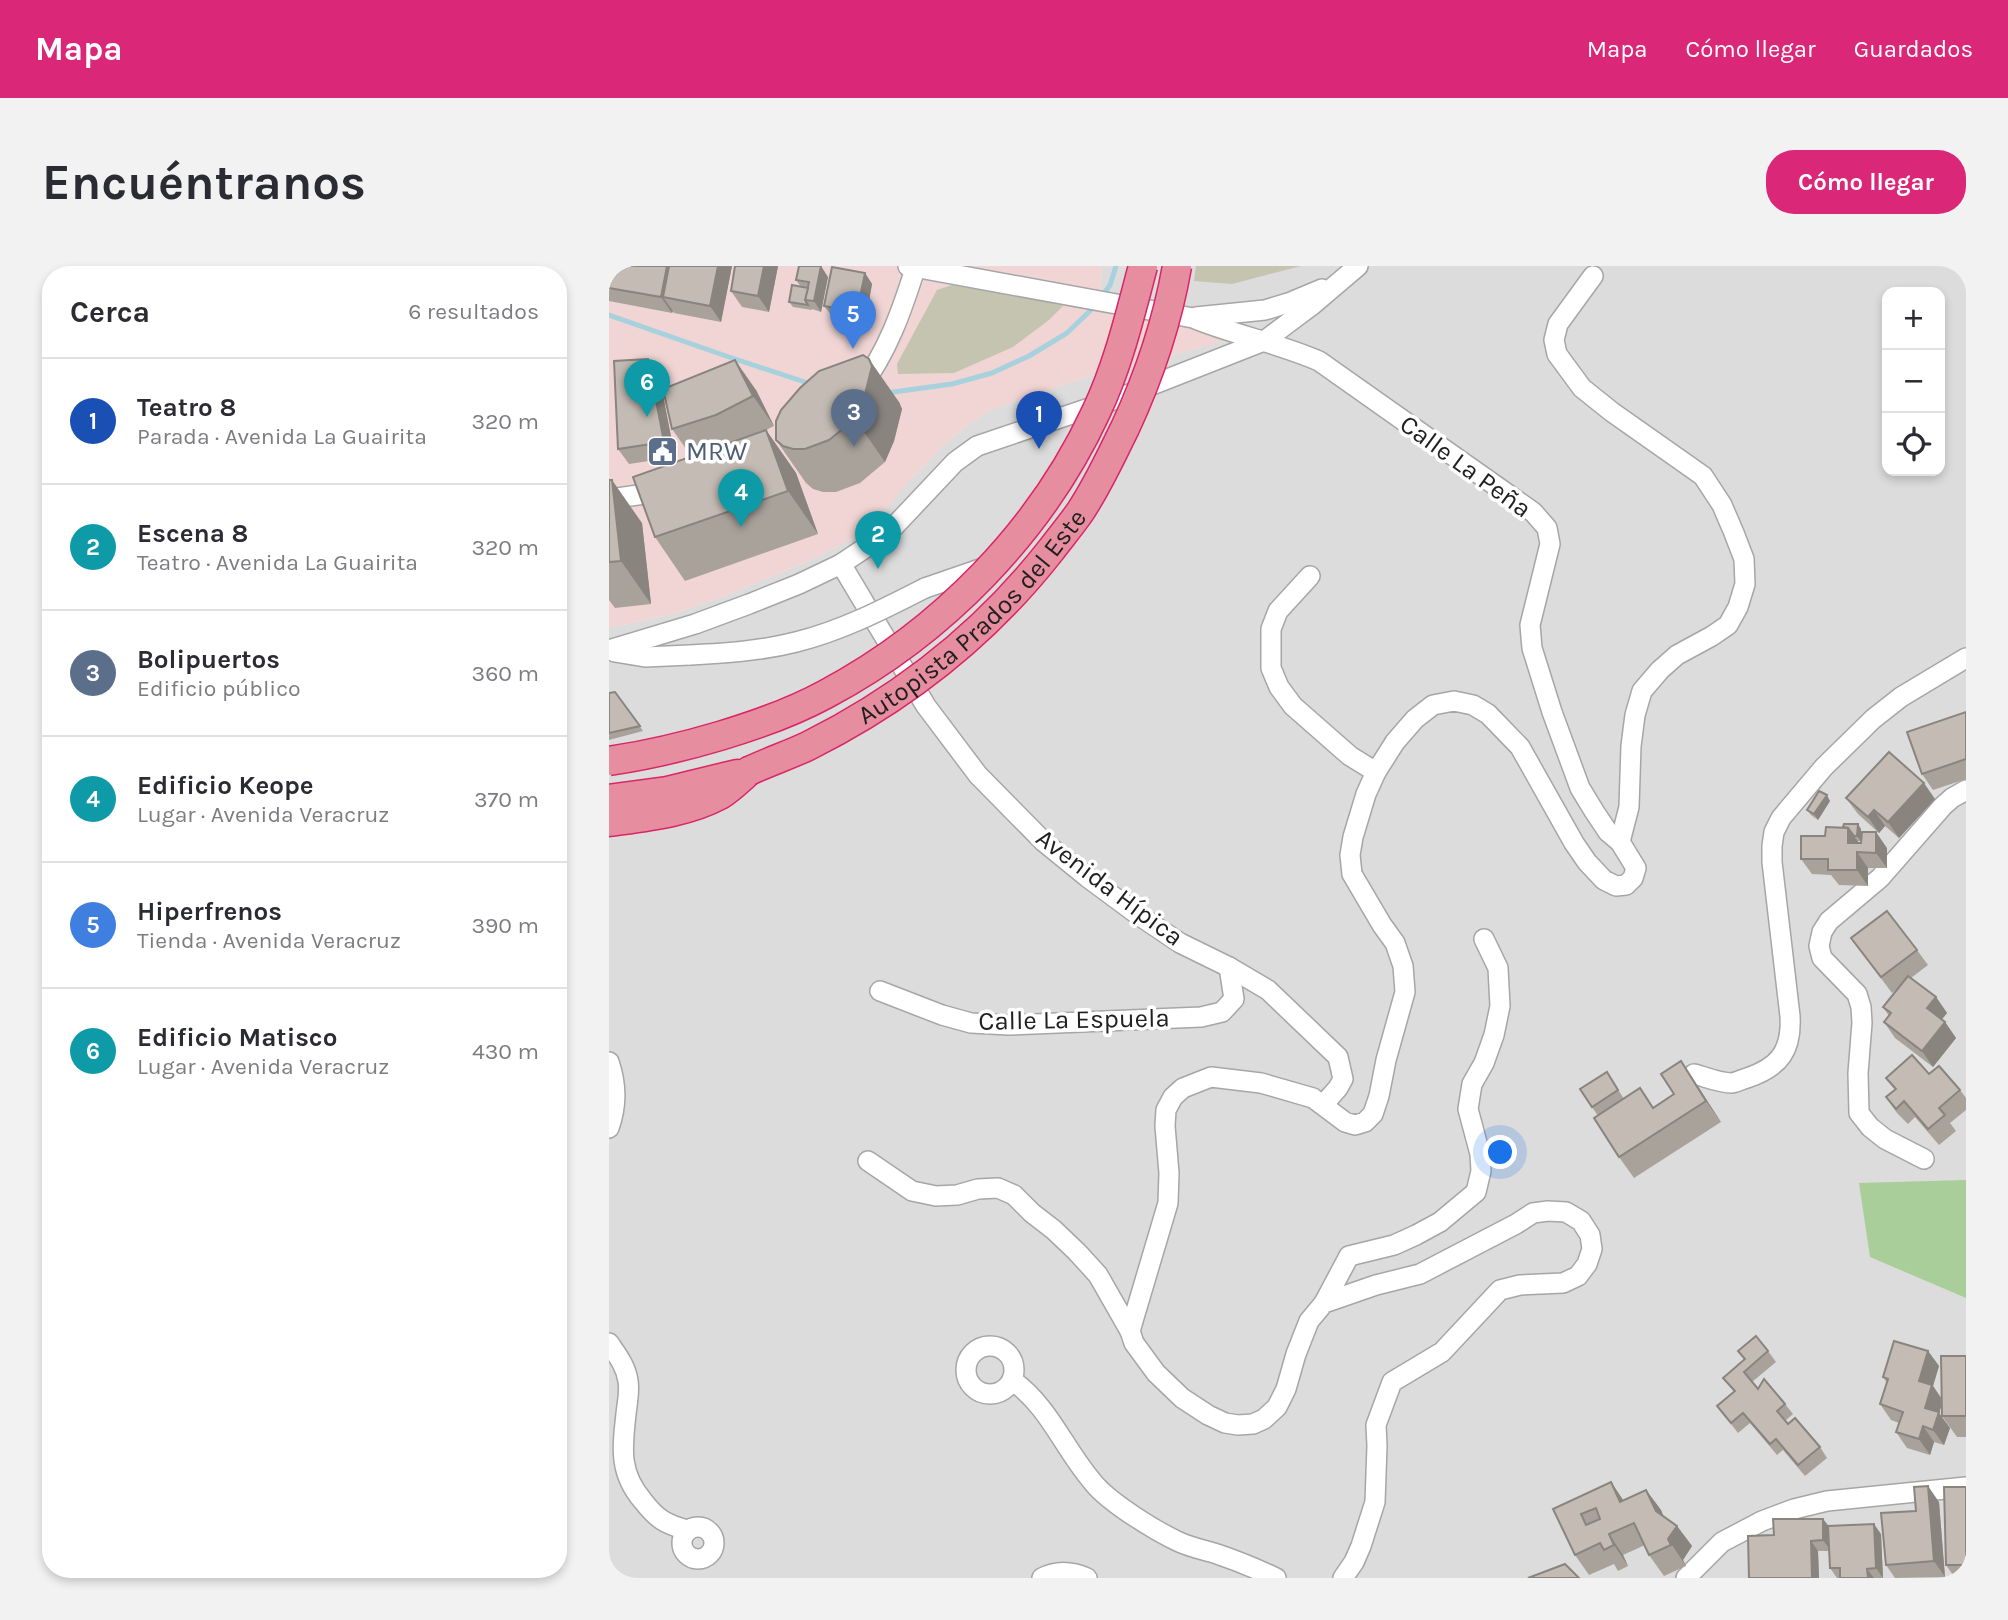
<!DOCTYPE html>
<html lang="es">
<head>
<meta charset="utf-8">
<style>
  :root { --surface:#fff; --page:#f2f2f3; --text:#2b2b33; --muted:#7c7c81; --line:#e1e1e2; --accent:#db2777 }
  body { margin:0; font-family:Karla,sans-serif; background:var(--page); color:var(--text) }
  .controls { position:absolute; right:21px; top:21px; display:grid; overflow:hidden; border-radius:14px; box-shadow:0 4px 10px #0003 }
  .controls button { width:63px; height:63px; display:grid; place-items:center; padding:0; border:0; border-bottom:2px solid var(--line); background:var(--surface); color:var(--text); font:35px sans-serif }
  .you { position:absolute; left:892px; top:887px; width:24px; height:24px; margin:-18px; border:5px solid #fff; border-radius:50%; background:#1a73e8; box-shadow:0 0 0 10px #1a73e833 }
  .badge { display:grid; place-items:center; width:46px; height:46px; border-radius:50%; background:var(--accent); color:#fff; font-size:23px; font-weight:700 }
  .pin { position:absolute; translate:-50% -58px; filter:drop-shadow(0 2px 4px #0008) }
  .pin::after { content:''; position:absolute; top:37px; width:24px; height:21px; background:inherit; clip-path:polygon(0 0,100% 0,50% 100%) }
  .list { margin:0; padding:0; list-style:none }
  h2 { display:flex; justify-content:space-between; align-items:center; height:91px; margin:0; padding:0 28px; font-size:30px }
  h2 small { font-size:23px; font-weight:400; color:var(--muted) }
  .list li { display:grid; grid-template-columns:46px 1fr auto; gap:21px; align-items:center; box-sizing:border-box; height:126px; padding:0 28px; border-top:2px solid var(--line) }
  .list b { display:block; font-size:26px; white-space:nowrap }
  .list p { margin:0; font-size:23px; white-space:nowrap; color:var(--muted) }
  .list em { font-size:23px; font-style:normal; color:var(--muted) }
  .icon { flex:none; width:38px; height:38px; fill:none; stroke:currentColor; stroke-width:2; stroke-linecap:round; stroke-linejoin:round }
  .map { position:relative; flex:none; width:1357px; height:1312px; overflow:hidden; border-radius:28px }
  header { display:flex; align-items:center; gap:42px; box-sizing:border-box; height:98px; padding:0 35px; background:var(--accent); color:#fff }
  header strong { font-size:33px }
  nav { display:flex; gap:38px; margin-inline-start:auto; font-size:24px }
  .intro { display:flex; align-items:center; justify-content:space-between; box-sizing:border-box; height:168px; padding:0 42px }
  h1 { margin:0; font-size:49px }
  .button { padding:18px 32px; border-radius:28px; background:var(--accent); color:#fff; font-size:24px; font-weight:700 }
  main { display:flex; gap:42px; padding:0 42px }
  aside { flex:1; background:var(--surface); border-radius:28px; box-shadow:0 4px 10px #0003 }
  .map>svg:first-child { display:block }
</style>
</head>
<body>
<header>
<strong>Mapa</strong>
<nav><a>Mapa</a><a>Cómo llegar</a><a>Guardados</a></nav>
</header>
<div class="intro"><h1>Encuéntranos</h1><a class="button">Cómo llegar</a></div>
<main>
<aside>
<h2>Cerca<small>6 resultados</small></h2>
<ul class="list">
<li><span class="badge" style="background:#1a4fb4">1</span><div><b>Teatro 8</b><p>Parada · Avenida La Guairita</p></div><em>320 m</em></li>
<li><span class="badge" style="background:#0f9aa8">2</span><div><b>Escena 8</b><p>Teatro · Avenida La Guairita</p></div><em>320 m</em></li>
<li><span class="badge" style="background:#5c6f8a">3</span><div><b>Bolipuertos</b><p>Edificio público</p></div><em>360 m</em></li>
<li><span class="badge" style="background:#0f9aa8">4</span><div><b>Edificio Keope</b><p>Lugar · Avenida Veracruz</p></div><em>370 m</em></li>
<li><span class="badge" style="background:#3f7fe0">5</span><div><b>Hiperfrenos</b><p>Tienda · Avenida Veracruz</p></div><em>390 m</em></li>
<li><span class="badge" style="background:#0f9aa8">6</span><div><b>Edificio Matisco</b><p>Lugar · Avenida Veracruz</p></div><em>430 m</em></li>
</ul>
</aside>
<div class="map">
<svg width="1357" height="1312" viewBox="0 0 1357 1312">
  <rect width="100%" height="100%" fill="#efece5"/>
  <path fill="#dddcdc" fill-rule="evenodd" d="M493 0H1357V1312H0V362L64 348 116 330 204 293 245 272 336 178 356 161 381 144 475 112 593 81 491 32ZM1278 26H1331V205H1278Z"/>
  <path fill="#f0d5d4" d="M0 0H493L491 32 622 72 593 81 475 112 381 144 356 161 336 178 304 211 268 253 245 272 204 293 116 330 64 348 0 362Z"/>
  <g fill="#c4c4b0">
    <path d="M587 0H692L623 18 585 15Z"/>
    <path d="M343 19 431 34 454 40 440 54 404 81 345 107 289 108 288 98 328 24Z"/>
  </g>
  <path fill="#aace9a" d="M1357 914V1032L1261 991 1250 917Z"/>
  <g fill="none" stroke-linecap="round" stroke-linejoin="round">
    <g stroke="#a6d1dd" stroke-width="5">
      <path d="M494 29 501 19 507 0"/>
      <path d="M0 49 117 90 202 118"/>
      <path d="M277 127 343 118 383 107 420 90 458 67 486 40"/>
    </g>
    <defs>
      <g id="minor">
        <path d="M299 0 584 52C625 69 669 77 710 95L924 246 938 262 941 278 921 359 923 382 943 446 971 522 985 545 999 566 1011 576 1027 602 1024 612 1017 619 1007 620 995 614 978 596 965 577 911 481 879 448 864 439 845 435 824 439 806 453 786 476 767 506 757 528 744 571 741 589 743 608 773 659 786 677 794 700 796 726 777 794 770 830 764 848 756 856 746 859 736 856 704 832 652 817 602 811 574 822 564 831 557 844 556 860 560 907 559 937 521 1065 525 1077 547 1107 573 1132 599 1149 616 1157 629 1159 644 1158 655 1153 668 1141 677 1123 687 1088 700 1055 715 1037 767 1019 811 1008 907 958 924 947 939 945 957 946 972 955 981 969 983 983 978 998 969 1010 954 1017 911 1019 891 1024 833 1086 783 1116 767 1159 768 1180 766 1236 752 1280 745 1296 734 1312"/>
        <path d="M984 10 949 58 945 74 948 88 973 122 1003 146 1094 210 1113 239 1125 267 1135 293 1136 318 1129 341 1119 359 1103 370 1068 389 1051 404 1033 425 1026 449 1022 480 1020 541 1011 576"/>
        <path d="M587 51 656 44 682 36 713 23"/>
        <path d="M251 122C279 85 293 44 307 0"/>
        <path d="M0 233 57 225"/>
        <path d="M232 298 317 440 369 509 435 576 478 611 528 648 571 677 620 701 659 724 729 791 734 813 729 822 714 839"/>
        <path d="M701 310 669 345 662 363V402L670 421 684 440 741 490 767 506"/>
        <path d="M316 322 377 301"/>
        <path d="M0 384 86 358 140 338 190 318 232 298 280 266 346 196 368 180 510 132 655 75 702 40 749 0"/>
        <path d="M6 386 36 391 81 389"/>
        <path d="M271 725 333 749 362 757 400 759 592 751 613 746 625 733 620 701"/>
        <path d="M0 796C8 819 8 840 0 862"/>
        <path d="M1085 808C1097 811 1110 817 1123 817 1128 816 1134 813 1138 812 1171 801 1183 784 1181 750L1163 596V580L1165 566 1172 552 1215 501 1264 453 1292 431 1357 392"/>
        <path d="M1315 893 1276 873 1261 861 1250 847 1249 807 1253 757 1252 741 1248 728 1213 692 1210 680 1213 666 1220 655 1271 612 1334 540 1343 532 1357 524"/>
        <path d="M259 895 303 925 327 930 348 929 369 923 389 922 405 929 423 947 445 964 468 986 489 1009 521 1065"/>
        <path d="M715 1037 740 990 785 979 807 969 831 956 867 926 872 905 871 888 859 843 863 818 875 797 885 769 891 740 889 702 875 673"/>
        <path d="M0 1077C8 1089 17 1100 19 1115 21 1126 18 1137 17 1148 13 1183 10 1207 34 1235 48 1253 56 1258 78 1264"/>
        <circle cx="381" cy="1104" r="24"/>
        <path d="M403 1114C443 1143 455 1185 488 1221 505 1239 545 1264 568 1275 580 1281 595 1284 608 1288 629 1295 648 1303 667 1312"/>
        <circle cx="89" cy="1277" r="16"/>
        <path d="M433 1312C448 1304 462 1305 478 1312"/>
        <path d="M1077 1312 1113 1276 1153 1255 1185 1243 1218 1235 1357 1221"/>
      </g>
      <g id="highway">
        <path d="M0 533 58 525 128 508"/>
        <path d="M0 556C36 551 78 547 111 529 121 523 131 513 140 505"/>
      </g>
    </defs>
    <use href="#minor" stroke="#a6a6a6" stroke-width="22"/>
    <use href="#highway" stroke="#d92665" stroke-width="31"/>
    <use href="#minor" stroke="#fff" stroke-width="19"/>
    <use href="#highway" stroke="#e68d9f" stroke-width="28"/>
    <defs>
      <path id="minor-bridge" d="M81 389C117 387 152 385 187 376 232 365 275 343 316 322"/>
      <g id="highway-bridge">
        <path d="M0 495C67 485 158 460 217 428 332 367 432 265 487 146 509 100 521 49 534 0"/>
        <path id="s1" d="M140 505C159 496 180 489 199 480 293 433 377 367 442 284 451 272 462 259 471 246 489 219 502 190 516 162 541 108 558 58 568 0"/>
      </g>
    </defs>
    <use href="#minor-bridge" stroke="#a6a6a6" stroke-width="22" stroke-linecap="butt"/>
    <use href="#highway-bridge" stroke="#d92665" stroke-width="31" stroke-linecap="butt"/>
    <use href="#minor-bridge" stroke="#fff" stroke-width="19"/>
    <use href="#highway-bridge" stroke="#e68d9f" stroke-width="28"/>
  </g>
  <g fill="#a9a29b">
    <path d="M0 0H123L112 56 65 47 64 45 63 47 0 35Z"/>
    <path d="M126 0H169L160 46 133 41 122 25Z"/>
    <path d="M256 7 263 18 256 57 223 50 215 40Z"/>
    <path d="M219 11 212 46 203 43V44L184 41 180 36 192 21 187 14Z"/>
    <path d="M50 109 66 191 20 198 9 183Z"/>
    <path d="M147 124 165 160 157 164 187 207 209 268 76 315 46 271 82 190 63 163Z"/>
    <path d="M290 136 293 143 285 175 276 196 251 217 227 226H214L204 223 197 217 167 174Z"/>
    <path d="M33 257 42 338 6 342 0 334V296Z"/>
    <path d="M6 426 34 465 0 474V427Z"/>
    <path d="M1357 446V513L1324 524 1313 508Z"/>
    <path d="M1237 532 1326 533 1290 572 1276 560 1270 567 1249 548Z"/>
    <path d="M1221 535 1209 554 1202 549 1198 544Z"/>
    <path d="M1252 563V575H1249L1250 577 1278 582V602H1259V620L1230 619 1222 609 1203 608 1192 593 1216 570Z"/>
    <path d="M1242 672 1308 684 1319 699 1302 712 1327 731 1338 747 1332 754 1336 756 1347 772 1324 801 1286 772 1275 756 1280 750 1274 741 1289 722 1283 727Z"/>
    <path d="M1072 795 1112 856 1025 912 1010 891 989 850 971 823 998 806 1015 833 1045 841 1065 828Z"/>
    <path d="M1320 808 1351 824 1357 832V844L1341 857 1347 865 1330 879 1306 851 1299 858 1288 847 1277 831 1286 824 1277 812Z"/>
    <path d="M1129 1085H1159L1167 1096 1143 1116 1149 1123 1176 1138 1184 1148 1176 1155 1179 1158 1211 1181 1218 1192 1196 1210 1174 1184 1168 1189 1141 1157 1129 1167 1108 1140 1125 1126 1114 1112 1136 1094Z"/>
    <path d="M1319 1085 1330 1100 1324 1120 1333 1133 1357 1090V1171H1348L1333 1150V1138L1330 1147 1341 1162 1335 1179 1325 1176 1321 1189 1298 1182 1287 1166 1290 1157 1282 1154 1271 1138 1278 1117 1274 1111Z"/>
    <path d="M1002 1216 1014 1234 1037 1224 1052 1244 1054 1250 1068 1260 1083 1280 1074 1294 1077 1300 1055 1310 1040 1289 1036 1279 1014 1289 1019 1300 1009 1305 1005 1298 980 1309 966 1289 944 1243Z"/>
    <path d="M1357 1221V1312H1346L1337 1299Z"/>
    <path d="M1330 1236 1336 1311 1286 1312 1277 1299 1307 1245Z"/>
    <path d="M1214 1253 1219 1260 1272 1268 1274 1312H1228L1221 1302 1220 1285H1209L1210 1312H1140L1165 1269Z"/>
  </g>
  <g fill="#89847e">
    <path d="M58 0H72L54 31 64 45 63 47 52 31Z"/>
    <path d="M109 0H123L112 56 101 40Z"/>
    <path d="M155 0H169L160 46 149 30Z"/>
    <path d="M212 0 219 11 212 46 205 35Z"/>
    <path d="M256 7 263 18 256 57 248 46Z"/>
    <path d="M39 93 50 109 66 191 55 176Z"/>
    <path d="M260 93 290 136 293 143 285 175 276 196 246 153Z"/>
    <path d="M126 94 147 124 165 160 144 130Z"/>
    <path d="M157 164 187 207 209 268 179 225Z"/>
    <path d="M3 214 33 257 42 338 12 295Z"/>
    <path d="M1315 517 1326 533 1290 572 1279 556Z"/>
    <path d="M1218 529 1221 535 1209 554 1205 548Z"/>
    <path d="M1265 544 1276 560 1270 567 1259 551Z"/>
    <path d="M1249 558 1252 563V575L1248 570Z"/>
    <path d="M1239 562 1250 577 1248 586 1259 602V620L1248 604 1239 577Z"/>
    <path d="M1267 566 1278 582V602L1267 587Z"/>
    <path d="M1327 731 1338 747 1329 758 1318 742Z"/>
    <path d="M1336 756 1347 772 1324 801 1313 785Z"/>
    <path d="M1072 795 1086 816 1112 856 1097 835Z"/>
    <path d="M1319 1085 1330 1100 1324 1120 1334 1135 1330 1147 1341 1162 1335 1179 1324 1164 1316 1142 1310 1115Z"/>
    <path d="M1314 1160 1325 1176 1321 1189 1310 1173Z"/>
    <path d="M1002 1216 1016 1237 1011 1236Z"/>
    <path d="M1319 1220 1330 1236 1336 1311 1325 1295Z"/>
    <path d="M1037 1224 1052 1244 1061 1266 1047 1245Z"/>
    <path d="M1214 1253 1222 1263V1285L1214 1274Z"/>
    <path d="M1265 1258 1272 1268 1274 1312 1267 1302Z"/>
    <path d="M1068 1260 1083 1280 1074 1294 1077 1300 1059 1273Z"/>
    <path d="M1000 1268 1014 1289 1019 1300 1005 1279Z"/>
    <path d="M1202 1275 1209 1285 1210 1312H1203Z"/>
    <path d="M1258 1303 1265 1312H1259Z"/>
  </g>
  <g fill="#c4bcb4" stroke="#89847e" stroke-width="2" fill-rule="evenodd">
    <path d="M0 0H58L52 31 0 22Z"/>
    <path d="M60 0H109L101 40 54 31Z"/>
    <path d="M126 0H155L149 30 122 25Z"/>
    <path d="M190 0H212L205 35 196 34 200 16 187 14Z"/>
    <path d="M223 1 256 7 248 46 215 40Z"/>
    <path d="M183 19 199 22 196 34 199 39 180 36Z"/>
    <path d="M254 89 260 93 263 100 255 132 246 153 220 174 196 183H184L174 180 167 174V155L172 144 191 122 210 105Z"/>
    <path d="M39 93 55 176 9 183 5 95Z"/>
    <path d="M126 94 144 130 107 149 63 163 54 123Z"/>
    <path d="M157 164 179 225 46 271 24 211Z"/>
    <path d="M0 214H3L12 295 0 296Z"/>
    <path d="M6 426 31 460 0 467V427Z"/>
    <path d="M1357 446V493L1313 508 1298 466Z"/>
    <path d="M1280 486 1315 517 1279 556 1265 544 1259 551 1237 532Z"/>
    <path d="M1210 525 1218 529 1205 548 1198 544Z"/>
    <path d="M1235 558H1249L1248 570H1245L1239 562 1234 561Z"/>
    <path d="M1217 561 1239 562V577H1252L1253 566H1267V587L1248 586V604H1219V593H1192V570H1216Z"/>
    <path d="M1278 645 1308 684 1272 711 1242 672Z"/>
    <path d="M1299 710 1327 731 1318 742 1336 756 1313 785 1275 756 1282 747 1274 741Z"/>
    <path d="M1303 789 1320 808 1330 800 1351 824 1330 842 1336 849 1319 863 1295 835 1287 843 1277 831 1287 823 1277 812Z"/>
    <path d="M1072 795 1097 835 1010 891 985 852 1031 822 1044 842 1065 828 1052 808Z"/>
    <path d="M998 806 1009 824 983 841 971 823Z"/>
    <path d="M1147 1070 1159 1085 1135 1106 1149 1123 1155 1113 1176 1138 1168 1145 1179 1158 1186 1152 1211 1181 1189 1199 1167 1173 1161 1178 1134 1147 1122 1157 1108 1140 1126 1125 1114 1112 1136 1093 1129 1085Z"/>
    <path d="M1285 1075 1319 1085 1310 1115 1323 1119 1316 1142 1330 1146 1324 1164 1314 1160 1310 1173 1287 1166 1294 1146 1271 1138 1279 1113 1274 1111Z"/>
    <path d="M1332 1090H1357V1150H1333Z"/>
    <path d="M1002 1216 1011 1236 1037 1224 1047 1245 1068 1260 1059 1273 1062 1279 1040 1289 1025 1257 1000 1268 1005 1279 995 1284 991 1277 966 1289 944 1243ZM987 1242 991 1253 977 1259 972 1248Z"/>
    <path d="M1319 1220 1325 1295 1277 1299 1272 1247 1307 1245 1305 1221Z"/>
    <path d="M1335 1221H1357V1299H1337Z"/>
    <path d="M1164 1253H1214V1274L1202 1275 1203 1312H1140L1139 1270 1165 1269Z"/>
    <path d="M1265 1258 1267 1302 1258 1303 1259 1312H1231V1302H1221L1219 1260Z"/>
    <path d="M956 1298 970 1312H919Z"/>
  </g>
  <defs>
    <symbol id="civic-square" viewBox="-11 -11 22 22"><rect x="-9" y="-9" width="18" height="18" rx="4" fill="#5c6f8a" stroke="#fff"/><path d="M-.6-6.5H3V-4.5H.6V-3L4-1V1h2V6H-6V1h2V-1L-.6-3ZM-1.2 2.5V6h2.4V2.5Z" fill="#fff"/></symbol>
  </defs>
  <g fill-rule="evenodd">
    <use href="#civic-square" x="36" y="168" width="35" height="35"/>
  </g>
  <g text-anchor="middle" stroke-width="7" stroke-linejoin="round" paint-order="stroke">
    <g font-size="26" fill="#4e5e75" stroke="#fff" text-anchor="start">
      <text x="77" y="194">MRW</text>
    </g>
    <g font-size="26" fill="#1f1f1f" stroke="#fff">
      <text transform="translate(857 200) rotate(36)" y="9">Calle La Peña</text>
      <text dy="9" stroke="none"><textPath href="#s1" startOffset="275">Autopista Prados del Este</textPath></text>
      <text transform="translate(501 621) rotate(37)" y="9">Avenida Hípica</text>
      <text transform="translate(465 753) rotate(-1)" y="9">Calle La Espuela</text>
    </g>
  </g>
</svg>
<div class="controls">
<button>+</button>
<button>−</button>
<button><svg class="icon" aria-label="locate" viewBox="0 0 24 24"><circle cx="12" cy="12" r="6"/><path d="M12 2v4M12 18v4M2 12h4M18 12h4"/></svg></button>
</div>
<div class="you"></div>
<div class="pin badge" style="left:430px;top:183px;background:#1a4fb4">1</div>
<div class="pin badge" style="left:269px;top:303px;background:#0f9aa8">2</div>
<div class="pin badge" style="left:245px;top:181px;background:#5c6f8a">3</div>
<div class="pin badge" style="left:132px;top:261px;background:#0f9aa8">4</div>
<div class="pin badge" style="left:244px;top:83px;background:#3f7fe0">5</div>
<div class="pin badge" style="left:38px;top:151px;background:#0f9aa8">6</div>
</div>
</main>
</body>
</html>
